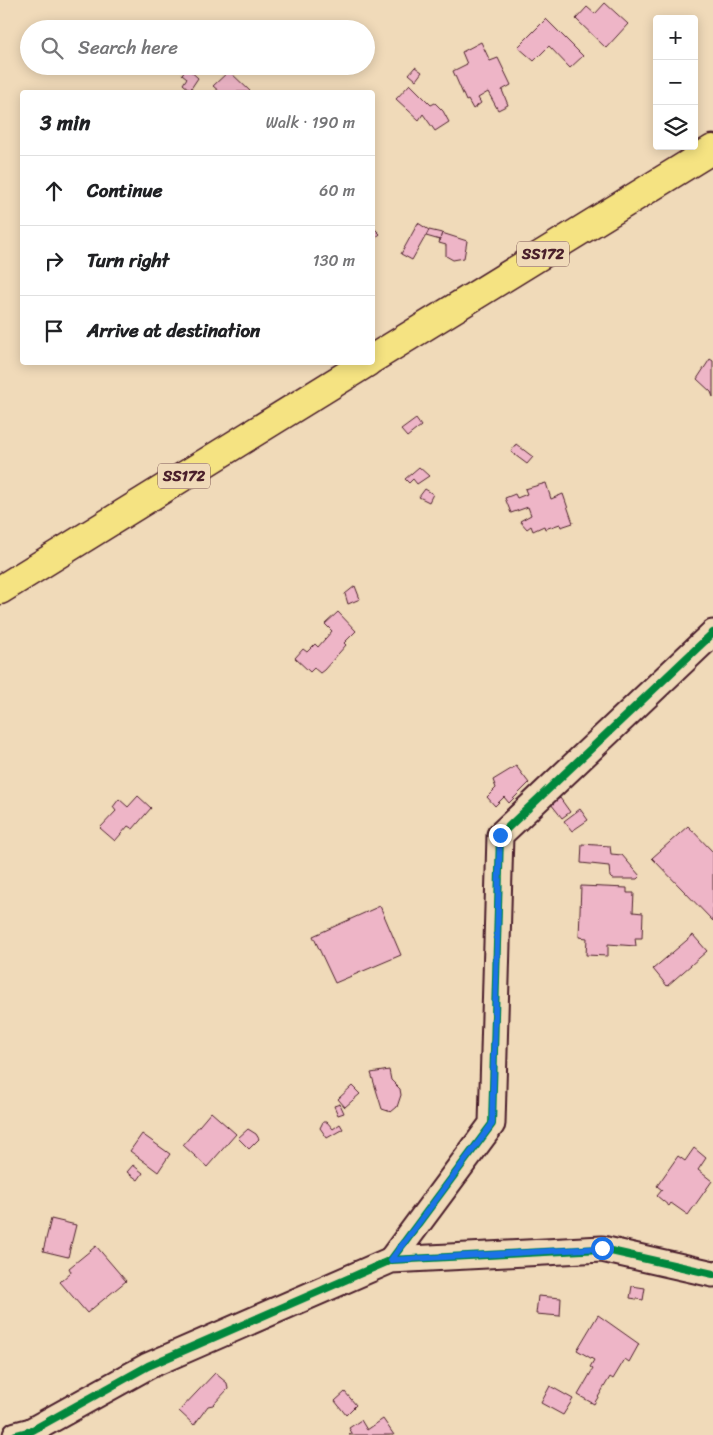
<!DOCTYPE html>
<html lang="en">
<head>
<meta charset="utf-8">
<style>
  :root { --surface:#fff; --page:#f2f2f2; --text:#202124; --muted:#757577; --line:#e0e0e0 }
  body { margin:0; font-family:Sriracha,sans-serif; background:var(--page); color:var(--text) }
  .controls { position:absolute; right:15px; top:15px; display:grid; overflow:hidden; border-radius:5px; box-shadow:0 2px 12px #0003 }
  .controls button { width:45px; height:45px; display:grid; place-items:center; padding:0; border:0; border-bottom:1px solid var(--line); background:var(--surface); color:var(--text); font:25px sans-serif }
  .stop { position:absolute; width:15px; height:15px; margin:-11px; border:4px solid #1a73e8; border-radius:50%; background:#fff }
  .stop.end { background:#1a73e8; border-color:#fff; box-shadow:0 1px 5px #0008 }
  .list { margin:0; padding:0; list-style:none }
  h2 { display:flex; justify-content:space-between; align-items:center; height:65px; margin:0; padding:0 20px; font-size:21px }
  h2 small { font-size:16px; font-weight:400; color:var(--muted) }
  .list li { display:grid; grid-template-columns:32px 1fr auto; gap:15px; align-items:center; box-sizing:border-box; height:70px; padding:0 20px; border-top:1px solid var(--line) }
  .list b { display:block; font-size:19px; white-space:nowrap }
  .list em { font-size:16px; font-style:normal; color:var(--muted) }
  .icon { flex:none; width:28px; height:28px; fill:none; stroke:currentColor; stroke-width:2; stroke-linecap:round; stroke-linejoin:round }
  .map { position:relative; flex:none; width:713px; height:1435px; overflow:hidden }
  .search { position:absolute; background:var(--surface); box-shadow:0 2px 12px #0003; left:20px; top:20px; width:355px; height:55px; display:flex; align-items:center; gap:12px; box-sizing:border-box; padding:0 18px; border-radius:28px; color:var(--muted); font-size:19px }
  .panel { position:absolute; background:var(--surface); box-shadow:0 2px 12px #0003; left:20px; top:90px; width:355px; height:275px; border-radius:5px }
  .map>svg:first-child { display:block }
</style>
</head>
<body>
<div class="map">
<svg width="713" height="1435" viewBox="0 0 713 1435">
  <rect width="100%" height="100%" fill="#f0dab9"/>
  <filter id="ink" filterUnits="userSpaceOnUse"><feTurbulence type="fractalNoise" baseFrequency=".02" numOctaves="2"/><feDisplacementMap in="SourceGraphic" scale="10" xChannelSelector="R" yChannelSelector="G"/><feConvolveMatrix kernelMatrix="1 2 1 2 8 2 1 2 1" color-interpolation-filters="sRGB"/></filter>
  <g filter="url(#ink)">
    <g fill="#eeb5c7" stroke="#4a1f2b">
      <path d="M605 3 628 24 606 48 576 19 587 7 595 14Z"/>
      <path d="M546 19 583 56 570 68 549 46 534 61 518 47Z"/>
      <path d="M481 42 490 61 498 58 511 85 502 90 508 105 498 110 488 92 478 98 481 103 473 109 468 100 466 101 453 71 467 64 462 52Z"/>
      <path d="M415 67 422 72 416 80 409 74Z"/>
      <path d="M187 68 198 78 190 90 183 84 187 78 182 74Z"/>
      <path d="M229 71 251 92H220L213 86Z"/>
      <path d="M410 84 431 105 435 103 443 111 449 122 435 131 423 114 419 120 396 99Z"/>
      <path d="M418 223 429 230 412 260 401 254Z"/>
      <path d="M372 226 380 234 372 241Z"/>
      <path d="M429 230 442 233 440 240 426 236Z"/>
      <path d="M442 233 467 241 464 258 453 260 446 256V245L439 243Z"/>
      <path d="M710 359 713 361V397L711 392 697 379Z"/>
      <path d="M416 419 421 426 407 437 401 430Z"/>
      <path d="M516 444 533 457 527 464 511 452Z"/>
      <path d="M419 467 429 476 417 484 413 479 409 483 405 479Z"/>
      <path d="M546 483 551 499 563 494 573 523 561 527 560 524 545 529 544 526 533 531 531 526 527 529 520 521 531 515 528 507 511 513 505 498 515 494 517 498 527 494 525 489Z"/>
      <path d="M425 489 433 494 429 502 419 497Z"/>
      <path d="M355 586 360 599 348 604 345 594Z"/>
      <path d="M338 612 356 631 344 643 346 645 324 670 320 673 314 668 310 672 295 658 303 649 307 652 315 644 318 647 332 631 325 624Z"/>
      <path d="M516 766 529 783 509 803 504 797 495 806 487 797 496 788 493 780Z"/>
      <path d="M138 796 151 808 133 829 128 826 115 841 100 828 116 811 113 807 119 799 128 807Z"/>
      <path d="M560 798 570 812 562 818 551 804Z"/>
      <path d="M580 809 588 820 572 831 564 821Z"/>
      <path d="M688 826 713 852V921L652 858Z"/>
      <path d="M582 844 610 846 611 854 622 855 640 876 637 879H612L610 877 609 866 581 863Z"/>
      <path d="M581 886 627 888V893H634L633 912 643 913 642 938H635L636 946 608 944V956L586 955 587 938 579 937Z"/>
      <path d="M380 906 401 955 335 983 313 936Z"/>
      <path d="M693 935 707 951 667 986 653 969Z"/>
      <path d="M389 1070 391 1080 400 1089 401 1095 397 1107 391 1112 382 1109 371 1073Z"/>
      <path d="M352 1086 360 1094 345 1107 338 1099Z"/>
      <path d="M340 1104 344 1113 338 1115 334 1106Z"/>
      <path d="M211 1112 236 1134 207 1167 183 1145Z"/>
      <path d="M323 1122H327L333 1129 340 1124 343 1129 327 1138 320 1128Z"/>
      <path d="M248 1129 256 1134 259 1139 249 1149 238 1138Z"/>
      <path d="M142 1134 170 1154 158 1172 130 1151Z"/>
      <path d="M694 1148 706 1158 698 1170 712 1181 688 1215 671 1203 669 1206 657 1196 662 1190 657 1186 678 1156 685 1161Z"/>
      <path d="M133 1165 143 1173 138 1180 127 1172Z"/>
      <path d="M51 1219 76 1225 68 1257 43 1251Z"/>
      <path d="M96 1246 126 1281 87 1313 60 1282 71 1272 69 1268Z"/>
      <path d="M632 1286 645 1288 643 1300 630 1298Z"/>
      <path d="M538 1296 561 1298 560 1316 536 1314Z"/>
      <path d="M598 1315 639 1344 629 1362 625 1359 613 1379 610 1377 594 1404 578 1395 593 1369 590 1367 594 1360 577 1350Z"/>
      <path d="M215 1373 227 1383 228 1389 213 1405 208 1406 194 1425 179 1411Z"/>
      <path d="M550 1386 573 1399 563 1415 541 1403Z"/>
      <path d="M345 1392 356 1405 346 1415 335 1401Z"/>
      <path d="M383 1419 394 1435H349L352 1433 349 1428 361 1420 367 1430Z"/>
    </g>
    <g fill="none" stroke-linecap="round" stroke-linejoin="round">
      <defs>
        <g id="minor">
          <path d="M391 1260 492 1124 500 835 713 633"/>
          <path d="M16 1435 31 1431 148 1366 391 1260 602 1249 713 1274"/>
        </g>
        <g id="major">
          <path d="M372 359 713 149"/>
          <path d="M0 590 368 362"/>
        </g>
      </defs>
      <use href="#minor" stroke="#4a1f2b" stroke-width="29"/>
      <use href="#major" stroke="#4a1f2b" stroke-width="31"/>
      <use href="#minor" stroke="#f0dab9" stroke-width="25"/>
      <use href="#major" stroke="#f5e382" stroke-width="28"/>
      <defs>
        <g id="cycleway">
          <path d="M391 1260 492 1124 500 835 713 633"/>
          <path d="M16 1435 31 1431 148 1366 391 1260 602 1249 713 1274"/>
        </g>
      </defs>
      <use href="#cycleway" stroke="#f0dab9" stroke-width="11"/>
      <use href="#cycleway" stroke="#00873e" stroke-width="8"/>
    </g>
  </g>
  <g fill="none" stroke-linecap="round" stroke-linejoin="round" filter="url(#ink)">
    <path stroke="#1a73e8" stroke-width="6" d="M500 835 492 1124 391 1260 602 1248"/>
  </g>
  <g text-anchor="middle" stroke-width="4.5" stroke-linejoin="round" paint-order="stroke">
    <g fill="#f0dab9" stroke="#7c5756" stroke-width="1">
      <rect x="517" y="241.5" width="52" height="25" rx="4"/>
      <rect x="158" y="463.5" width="52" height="25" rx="4"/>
    </g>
    <g font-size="15" font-weight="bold" fill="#4a1f2b">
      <text x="543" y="259">SS172</text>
      <text x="184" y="481">SS172</text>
    </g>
  </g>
</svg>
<div class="controls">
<button>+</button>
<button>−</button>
<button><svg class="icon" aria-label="layers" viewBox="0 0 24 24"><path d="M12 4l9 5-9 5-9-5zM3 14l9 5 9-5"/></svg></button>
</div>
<div class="stop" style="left:602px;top:1248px"></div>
<div class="stop end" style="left:500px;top:835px"></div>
<div class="search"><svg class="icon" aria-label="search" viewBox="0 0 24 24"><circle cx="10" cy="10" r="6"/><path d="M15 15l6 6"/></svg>Search here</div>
<section class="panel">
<h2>3 min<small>Walk · 190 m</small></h2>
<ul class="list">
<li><svg class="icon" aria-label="ahead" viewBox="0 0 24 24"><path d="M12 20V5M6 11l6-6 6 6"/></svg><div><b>Continue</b></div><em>60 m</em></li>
<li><svg class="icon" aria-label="right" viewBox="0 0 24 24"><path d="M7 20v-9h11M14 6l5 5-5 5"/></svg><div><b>Turn right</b></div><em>130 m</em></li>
<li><svg class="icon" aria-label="arrive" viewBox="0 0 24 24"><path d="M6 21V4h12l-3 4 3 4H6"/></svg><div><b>Arrive at destination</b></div></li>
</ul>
</section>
</div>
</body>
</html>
